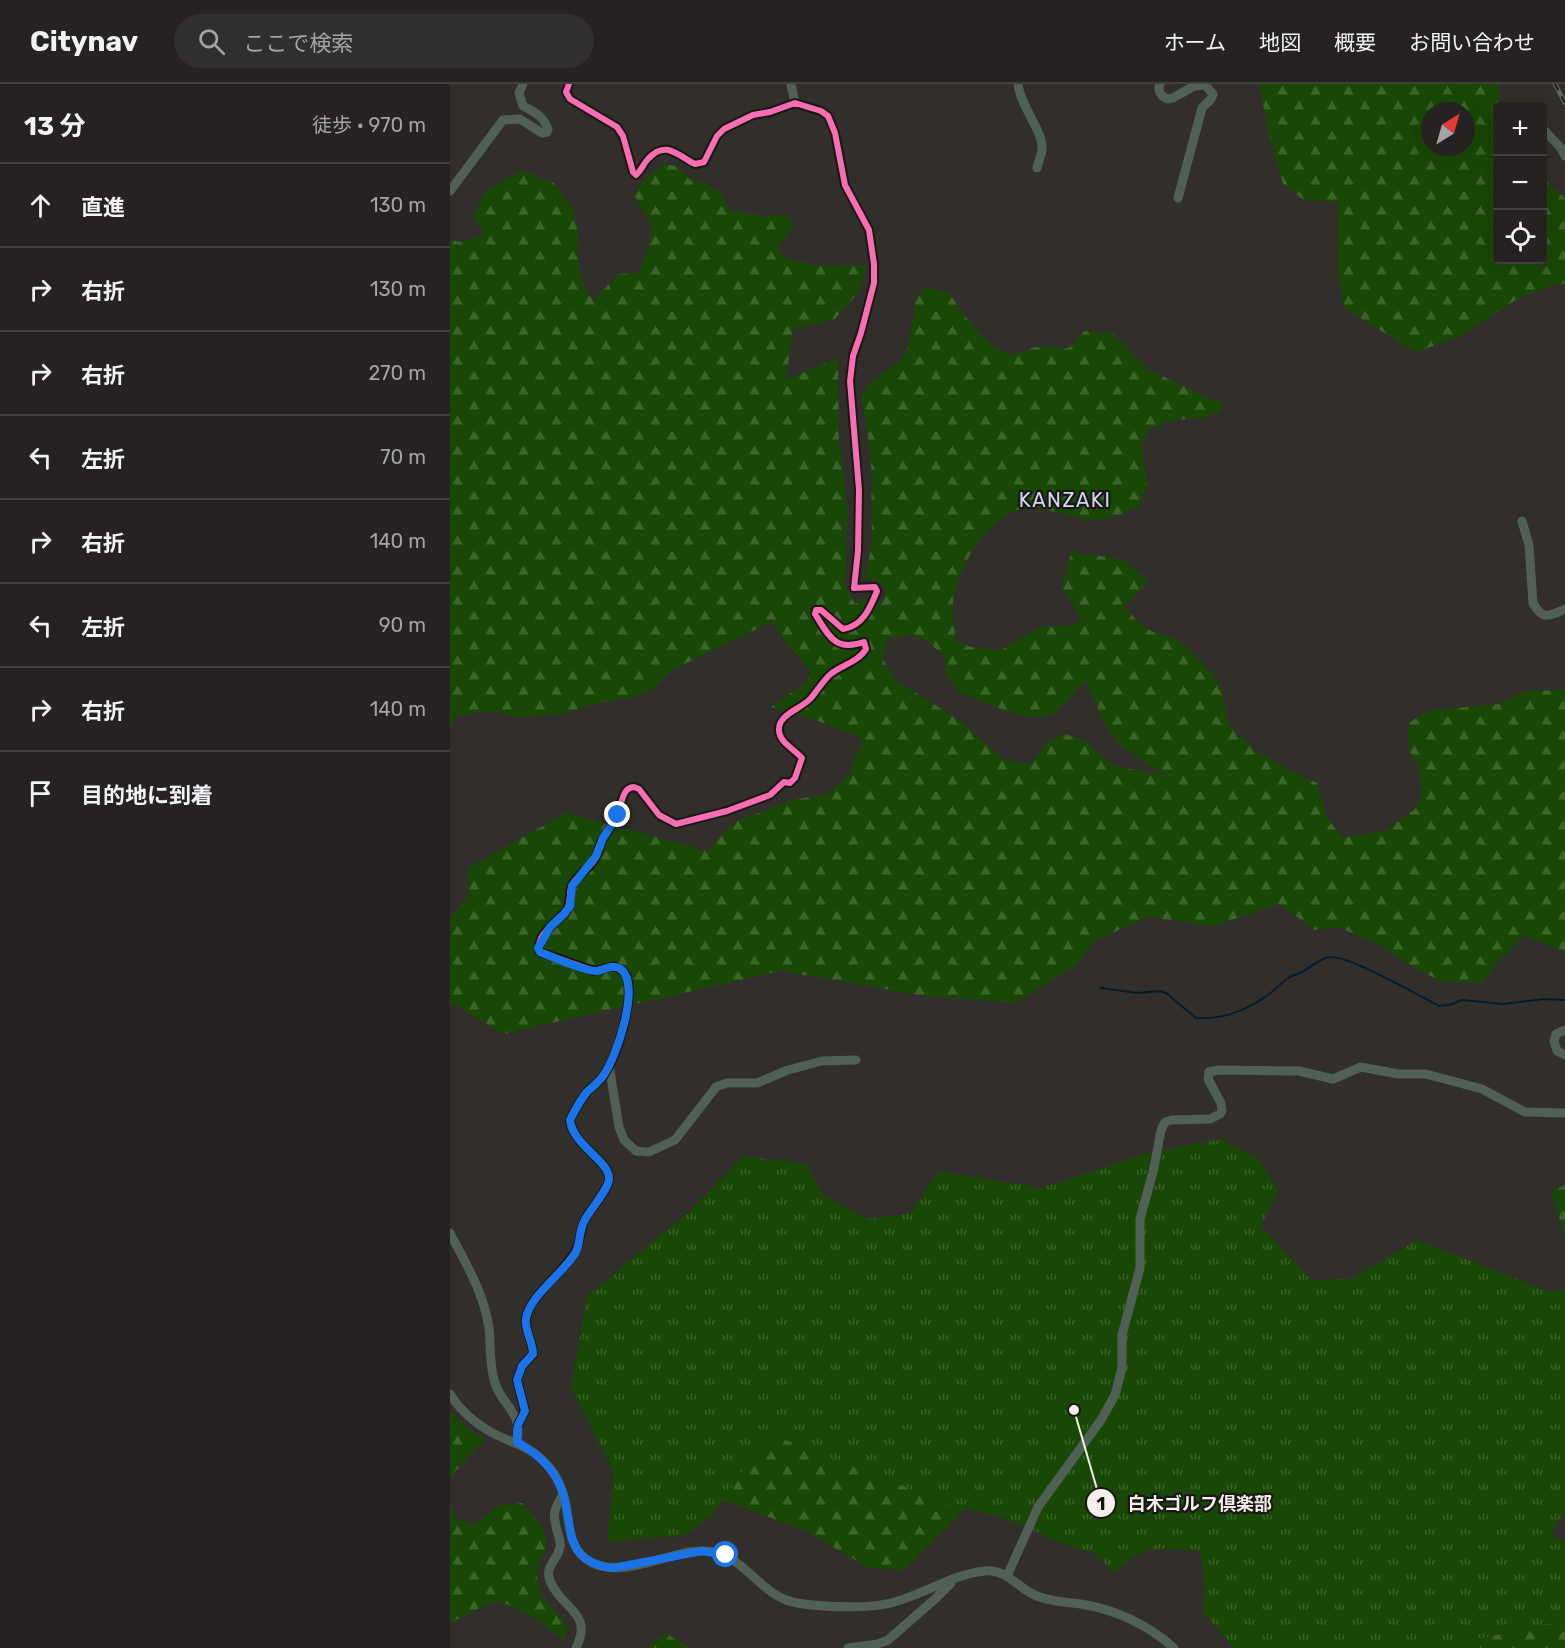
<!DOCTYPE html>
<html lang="ja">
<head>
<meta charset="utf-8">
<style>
  :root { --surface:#252221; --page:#312f2e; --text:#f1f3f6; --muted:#a3a4a5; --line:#423f3f }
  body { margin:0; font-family:Rubik,"Noto Sans JP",sans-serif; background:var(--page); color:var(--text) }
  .controls { position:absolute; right:18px; top:18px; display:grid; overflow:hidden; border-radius:6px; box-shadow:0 6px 24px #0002 }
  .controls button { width:54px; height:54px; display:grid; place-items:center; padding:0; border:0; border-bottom:2px solid var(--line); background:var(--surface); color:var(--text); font:30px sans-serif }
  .compass { position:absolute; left:971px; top:18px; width:54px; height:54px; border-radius:50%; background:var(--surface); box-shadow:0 6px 24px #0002; rotate:37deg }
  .stop { position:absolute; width:18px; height:18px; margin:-14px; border:4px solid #1a73e8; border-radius:50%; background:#fff }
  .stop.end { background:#1a73e8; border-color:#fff; box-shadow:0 2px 6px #0008 }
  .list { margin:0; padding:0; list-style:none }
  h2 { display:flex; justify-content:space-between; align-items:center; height:78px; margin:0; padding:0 24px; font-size:26px }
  h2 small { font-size:20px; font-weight:400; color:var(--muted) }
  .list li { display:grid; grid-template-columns:39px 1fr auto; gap:18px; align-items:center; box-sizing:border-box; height:84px; padding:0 24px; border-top:2px solid var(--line) }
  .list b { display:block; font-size:22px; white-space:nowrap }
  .list em { font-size:20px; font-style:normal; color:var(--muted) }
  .icon { flex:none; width:33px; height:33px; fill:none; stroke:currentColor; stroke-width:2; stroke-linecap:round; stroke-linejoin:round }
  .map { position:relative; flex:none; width:1115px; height:1564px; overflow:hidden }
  header { display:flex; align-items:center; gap:36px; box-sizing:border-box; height:84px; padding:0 30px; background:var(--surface); border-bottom:2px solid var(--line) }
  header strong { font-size:28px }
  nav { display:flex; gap:33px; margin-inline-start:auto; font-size:21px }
  .search { width:420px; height:54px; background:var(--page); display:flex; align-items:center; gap:15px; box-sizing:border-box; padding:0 21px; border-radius:33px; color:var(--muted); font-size:22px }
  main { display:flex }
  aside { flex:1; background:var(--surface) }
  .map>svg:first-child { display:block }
</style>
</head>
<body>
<header>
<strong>Citynav</strong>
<div class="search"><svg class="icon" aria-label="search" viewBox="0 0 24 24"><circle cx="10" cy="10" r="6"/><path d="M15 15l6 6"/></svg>ここで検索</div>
<nav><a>ホーム</a><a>地図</a><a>概要</a><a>お問い合わせ</a></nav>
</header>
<main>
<aside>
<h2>13 分<small>徒歩 · 970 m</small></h2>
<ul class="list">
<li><svg class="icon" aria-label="ahead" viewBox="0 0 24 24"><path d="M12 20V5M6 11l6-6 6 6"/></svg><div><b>直進</b></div><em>130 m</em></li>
<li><svg class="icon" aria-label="right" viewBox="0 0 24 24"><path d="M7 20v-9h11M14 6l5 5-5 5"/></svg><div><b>右折</b></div><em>130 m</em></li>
<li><svg class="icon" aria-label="right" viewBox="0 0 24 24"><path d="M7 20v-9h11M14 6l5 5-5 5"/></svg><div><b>右折</b></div><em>270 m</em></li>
<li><svg class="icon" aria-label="left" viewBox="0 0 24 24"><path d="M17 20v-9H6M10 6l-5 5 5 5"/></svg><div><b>左折</b></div><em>70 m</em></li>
<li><svg class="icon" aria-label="right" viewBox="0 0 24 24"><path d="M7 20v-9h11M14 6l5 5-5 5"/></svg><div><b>右折</b></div><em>140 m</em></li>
<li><svg class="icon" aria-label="left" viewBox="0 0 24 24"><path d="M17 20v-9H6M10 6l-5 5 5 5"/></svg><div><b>左折</b></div><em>90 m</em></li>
<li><svg class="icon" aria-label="right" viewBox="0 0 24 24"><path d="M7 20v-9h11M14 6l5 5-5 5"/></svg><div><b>右折</b></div><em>140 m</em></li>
<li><svg class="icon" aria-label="arrive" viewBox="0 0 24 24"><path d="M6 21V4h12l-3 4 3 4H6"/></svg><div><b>目的地に到着</b></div></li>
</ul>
</aside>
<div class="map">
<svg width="1115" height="1564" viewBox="0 0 1115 1564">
  <defs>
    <pattern id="grass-tufts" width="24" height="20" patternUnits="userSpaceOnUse" patternTransform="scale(1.5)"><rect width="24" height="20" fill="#194806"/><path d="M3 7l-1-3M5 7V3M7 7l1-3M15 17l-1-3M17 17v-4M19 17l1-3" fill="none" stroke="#3b632a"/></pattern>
    <pattern id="forest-firs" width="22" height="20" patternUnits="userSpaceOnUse" patternTransform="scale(1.5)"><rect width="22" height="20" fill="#194806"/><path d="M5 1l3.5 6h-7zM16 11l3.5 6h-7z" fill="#3b632a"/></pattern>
  </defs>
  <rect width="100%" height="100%" fill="#312e2c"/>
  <path fill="url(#grass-tufts)" d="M772 1055 809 1076 828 1106 811 1142 862 1197 903 1194 967 1156 1095 1206 1115 1207V1426L1100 1452 1115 1457V1540L1103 1539 1008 1559 1000 1564H784L753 1528 755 1500 750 1467C708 1464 697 1458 664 1489L642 1467 624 1464 551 1433 501 1421 318 1349 263 1430 236 1451 157 1458 164 1389 121 1303 137 1212 240 1127 293 1072 356 1080 374 1112 418 1135 461 1129 489 1087 591 1104 698 1069Z"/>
  <g fill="url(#forest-firs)" fill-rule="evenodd">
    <path d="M809 0H1050L1046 52 1048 176H1092L1093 95 1115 114V200L1109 199 1067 215 1009 253 966 268 895 225 888 191V118L854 116 833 100 819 51ZM980 27H1016V63H980Z"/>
    <path d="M214 80 227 82 239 95 257 100 270 108 280 126 311 132 335 131 344 139 336 154 327 160 334 174 371 182 417 181 408 209 385 235 343 245 336 296 388 274 389 357 398 426 395 502 405 520 416 515 432 520 436 506 430 497 415 495 422 458 421 370 411 311 422 297 452 276 459 259 466 216 474 204 498 208C512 227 539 270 564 270 572 269 579 264 586 263 613 260 614 276 634 247L664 250 698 285 760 315 773 318 770 328 752 334 717 337 699 346 692 361 697 402 688 423C659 436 643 440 613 430 604 428 591 423 581 423 537 427 506 485 502 525 502 535 505 547 506 557L521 563 551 566 591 543 622 542 632 535 612 504 621 468 672 475 698 496 690 507 674 522 689 539 703 548 729 556 750 576 771 602 779 642 805 666 843 688 867 699 876 733 892 753 934 748 965 725 972 709 968 681 959 666 957 640 978 627 1048 620 1076 607 1115 606V867L1074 852 1046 880 1033 899 991 897 968 886 929 861 888 843 864 846 830 820 763 842 698 833 644 857 626 881 565 919 469 911 331 887 52 950 0 917V836L19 810 18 784 116 729 258 767 276 746 287 737 342 716 379 710 400 689 413 656C384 641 354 632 321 623L357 598 360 586 338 561 321 538 222 586 203 605 184 613 144 620 112 630 67 633 43 627 7 632 0 641V156L13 158 34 151 23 132 37 106 73 86 104 99 123 125 128 150 127 168 131 192 137 209 144 216 168 190 188 189C195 174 205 154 199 137 196 128 189 119 184 111L198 92ZM459 551 477 557 493 571 497 591 509 608 556 627 578 633 603 631 636 597 654 639 670 661 715 692 663 681 634 656 614 650 597 658 581 680 556 677 503 632 445 596 433 575 438 554Z"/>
    <path d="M1115 1101V1152L1101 1107Z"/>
    <path d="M0 1328 20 1346 35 1355 0 1393Z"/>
    <path d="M318 1349 501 1421 515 1425 454 1486 419 1484 356 1447 273 1416Z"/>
    <path d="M72 1419C81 1429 100 1448 96 1463 93 1478 84 1482 88 1499 91 1516 107 1528 118 1541L115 1557C100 1546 63 1515 44 1519 30 1522 14 1533 0 1539V1423L8 1436 25 1440 51 1420Z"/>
    <path d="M1103 1539 1115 1540V1564H1000L1008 1559Z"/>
    <path d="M216 1549 239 1564H197Z"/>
  </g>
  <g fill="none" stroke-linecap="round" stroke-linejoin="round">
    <path stroke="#041c2c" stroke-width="2" d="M651 904 688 909 710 907 716 909 746 934C775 936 799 925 822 908 828 903 833 897 840 893 844 891 848 890 852 888 862 883 869 874 880 873 900 872 968 911 989 922L999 921 1012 916 1053 920 1094 915 1115 916"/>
    <g stroke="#506057" stroke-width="9">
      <path d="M341 0 345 19"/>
      <path d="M568 0C570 22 594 48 592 66 591 72 588 79 587 84"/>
      <path d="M710 0C707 7 711 13 718 15L723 14 744 2 753 1 756 2 763 10 761 15 752 24 728 114"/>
      <path d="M1094 46 1111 64 1115 72"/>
      <path d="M0 107 53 36 70 35 92 49 97 48 98 45C93 32 85 28 73 22L69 9 73 0"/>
      <path d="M1072 437 1079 461 1083 519C1093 537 1099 532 1115 525"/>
      <path d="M1115 946 1106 950 1104 957 1107 967 1115 971"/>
      <path d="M159 981 169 1043 174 1056 186 1067 199 1068 225 1056 266 1003 277 999H307L338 986 372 977 406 976"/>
      <path d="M0 1149C16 1180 34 1209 39 1244 41 1262 39 1281 45 1299 49 1314 65 1326 67 1339 69 1345 67 1352 67 1358"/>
      <path d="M0 1310C9 1325 24 1338 39 1347 59 1359 81 1361 97 1381 107 1391 113 1407 116 1421 120 1441 118 1461 136 1475 169 1499 218 1466 254 1467 294 1467 309 1513 347 1519 372 1523 417 1525 441 1519 473 1511 503 1490 535 1487 558 1485 568 1505 587 1512 601 1518 617 1518 631 1520 667 1526 697 1540 724 1564"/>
      <path d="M68 1341 75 1327 67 1296 72 1282 83 1270C83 1257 74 1246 76 1234 81 1210 114 1188 125 1168 131 1158 129 1146 136 1134 141 1125 159 1104 159 1095 160 1077 123 1062 120 1036 125 1026 130 1016 137 1008 142 1002 150 998 154 991 168 970 184 917 177 893L173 887 164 882 144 887 90 868C84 851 108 838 116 827 122 819 118 810 122 801 128 790 141 784 146 773 149 767 149 761 153 755 160 743 168 734 171 719 174 710 175 704 184 703L189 705 209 731 226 740 277 727 320 711 334 698 340 699 345 694 352 674C344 665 329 658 329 646 328 630 353 624 361 614 368 606 373 596 382 589 393 581 409 577 416 565L414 558C385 568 379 552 365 530L366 526H371L393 545C413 542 420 524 427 507L425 503 404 504 408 467 409 406 400 297 403 272 411 249 424 199V180L419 146 395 101 385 49 378 32 371 27 345 19 320 28 303 31 274 45 267 52 254 78 245 80C228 72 216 55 198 75 193 80 192 86 186 91L183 88 173 52 167 43 120 15 116 8 119 0"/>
      <path d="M113 1411C102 1427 103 1432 108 1450 109 1454 111 1459 110 1463 108 1476 94 1482 100 1497 111 1525 144 1528 126 1564"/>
      <path d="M557 1492 588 1423 651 1336 665 1311 672 1284V1251L690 1184V1135L704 1084 711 1046 715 1038 722 1036 760 1035 770 1030 772 1027 771 1019 758 995 759 988 769 986 849 987 883 995 911 983 948 990H976L1032 1005 1075 1028 1115 1029"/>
      <path d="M398 1564 428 1560 438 1556 485 1515 501 1499"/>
    </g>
    <defs>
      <path id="rail" d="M1105 0 1115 19"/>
    </defs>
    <use href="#rail" stroke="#616862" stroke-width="4.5"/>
    <use href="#rail" stroke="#1a1714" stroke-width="2" stroke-dasharray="7" stroke-linecap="butt"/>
    <defs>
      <path id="cycleway" d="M68 1341 75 1327 67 1296 72 1282 83 1270C83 1257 74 1246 76 1234 81 1210 114 1188 125 1168 131 1158 129 1146 136 1134 141 1125 159 1104 159 1095 160 1077 123 1062 120 1036 125 1026 130 1016 137 1008 142 1002 150 998 154 991 168 970 184 917 177 893L173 887 164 882 144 887 90 868C84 851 108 838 116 827 122 819 118 810 122 801 128 790 141 784 146 773 149 767 149 761 153 755 160 743 168 734 171 719 174 710 175 704 184 703L189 705 209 731 226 740 277 727 320 711 334 698 340 699 345 694 352 674C344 665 329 658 329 646 328 630 353 624 361 614 368 606 373 596 382 589 393 581 409 577 416 565L414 558C385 568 379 552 365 530L366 526H371L393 545C413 542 420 524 427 507L425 503 404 504 408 467 409 406 400 297 403 272 411 249 424 199V180L419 146 395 101 385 49 378 32 371 27 345 19 320 28 303 31 274 45 267 52 254 78 245 80C228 72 216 55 198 75 193 80 192 86 186 91L183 88 173 52 167 43 120 15 116 8 119 0"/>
    </defs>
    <use href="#cycleway" stroke="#1a1714" stroke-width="10"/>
    <use href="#cycleway" stroke="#f96db3" stroke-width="6"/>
  </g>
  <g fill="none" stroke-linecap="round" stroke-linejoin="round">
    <path stroke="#1a73e8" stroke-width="8" d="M168 731 153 754 146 772 122 802 120 822 114 830 100 843 88 864 90 868C102 873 136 888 147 887 154 886 162 880 169 884 193 897 166 975 153 992 149 998 142 1003 137 1008 130 1016 125 1026 120 1036 123 1062 160 1077 159 1095 159 1104 141 1125 136 1134 128 1146 131 1158 126 1168 114 1189 81 1210 76 1234 74 1246 83 1257 83 1270L72 1282 67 1296 75 1327 68 1341 67 1358C85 1368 101 1382 110 1401 126 1437 108 1477 163 1484L252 1467 276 1471"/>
  </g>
  <g text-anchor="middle" stroke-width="4.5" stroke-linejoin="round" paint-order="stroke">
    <g font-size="20" letter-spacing="1.5" fill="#d0d8f4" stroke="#1a1714">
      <text x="615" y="423">KANZAKI</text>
    </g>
  </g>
  <path fill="none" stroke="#f4f0ec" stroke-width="2" d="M624 1326L651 1419"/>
  <g fill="#f4f0ec" stroke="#1a1714" stroke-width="2">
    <circle cx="624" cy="1326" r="6"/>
    <circle cx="651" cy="1419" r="15"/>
  </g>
  <g font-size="18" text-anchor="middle" font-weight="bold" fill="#111">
    <text x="651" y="1426">1</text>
  </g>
  <g font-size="18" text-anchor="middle" font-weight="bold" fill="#f4f0ec" stroke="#1a1714" stroke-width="4.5" stroke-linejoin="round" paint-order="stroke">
    <text x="750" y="1426">白木ゴルフ倶楽部</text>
  </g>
</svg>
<div class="controls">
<button>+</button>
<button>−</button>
<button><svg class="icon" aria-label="locate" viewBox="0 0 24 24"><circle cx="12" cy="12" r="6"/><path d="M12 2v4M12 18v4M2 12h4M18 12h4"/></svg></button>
</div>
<svg class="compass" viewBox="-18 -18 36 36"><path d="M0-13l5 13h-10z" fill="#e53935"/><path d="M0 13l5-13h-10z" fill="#a3a4a5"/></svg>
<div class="stop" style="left:276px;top:1471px"></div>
<div class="stop end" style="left:168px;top:731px"></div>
</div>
</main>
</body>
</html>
